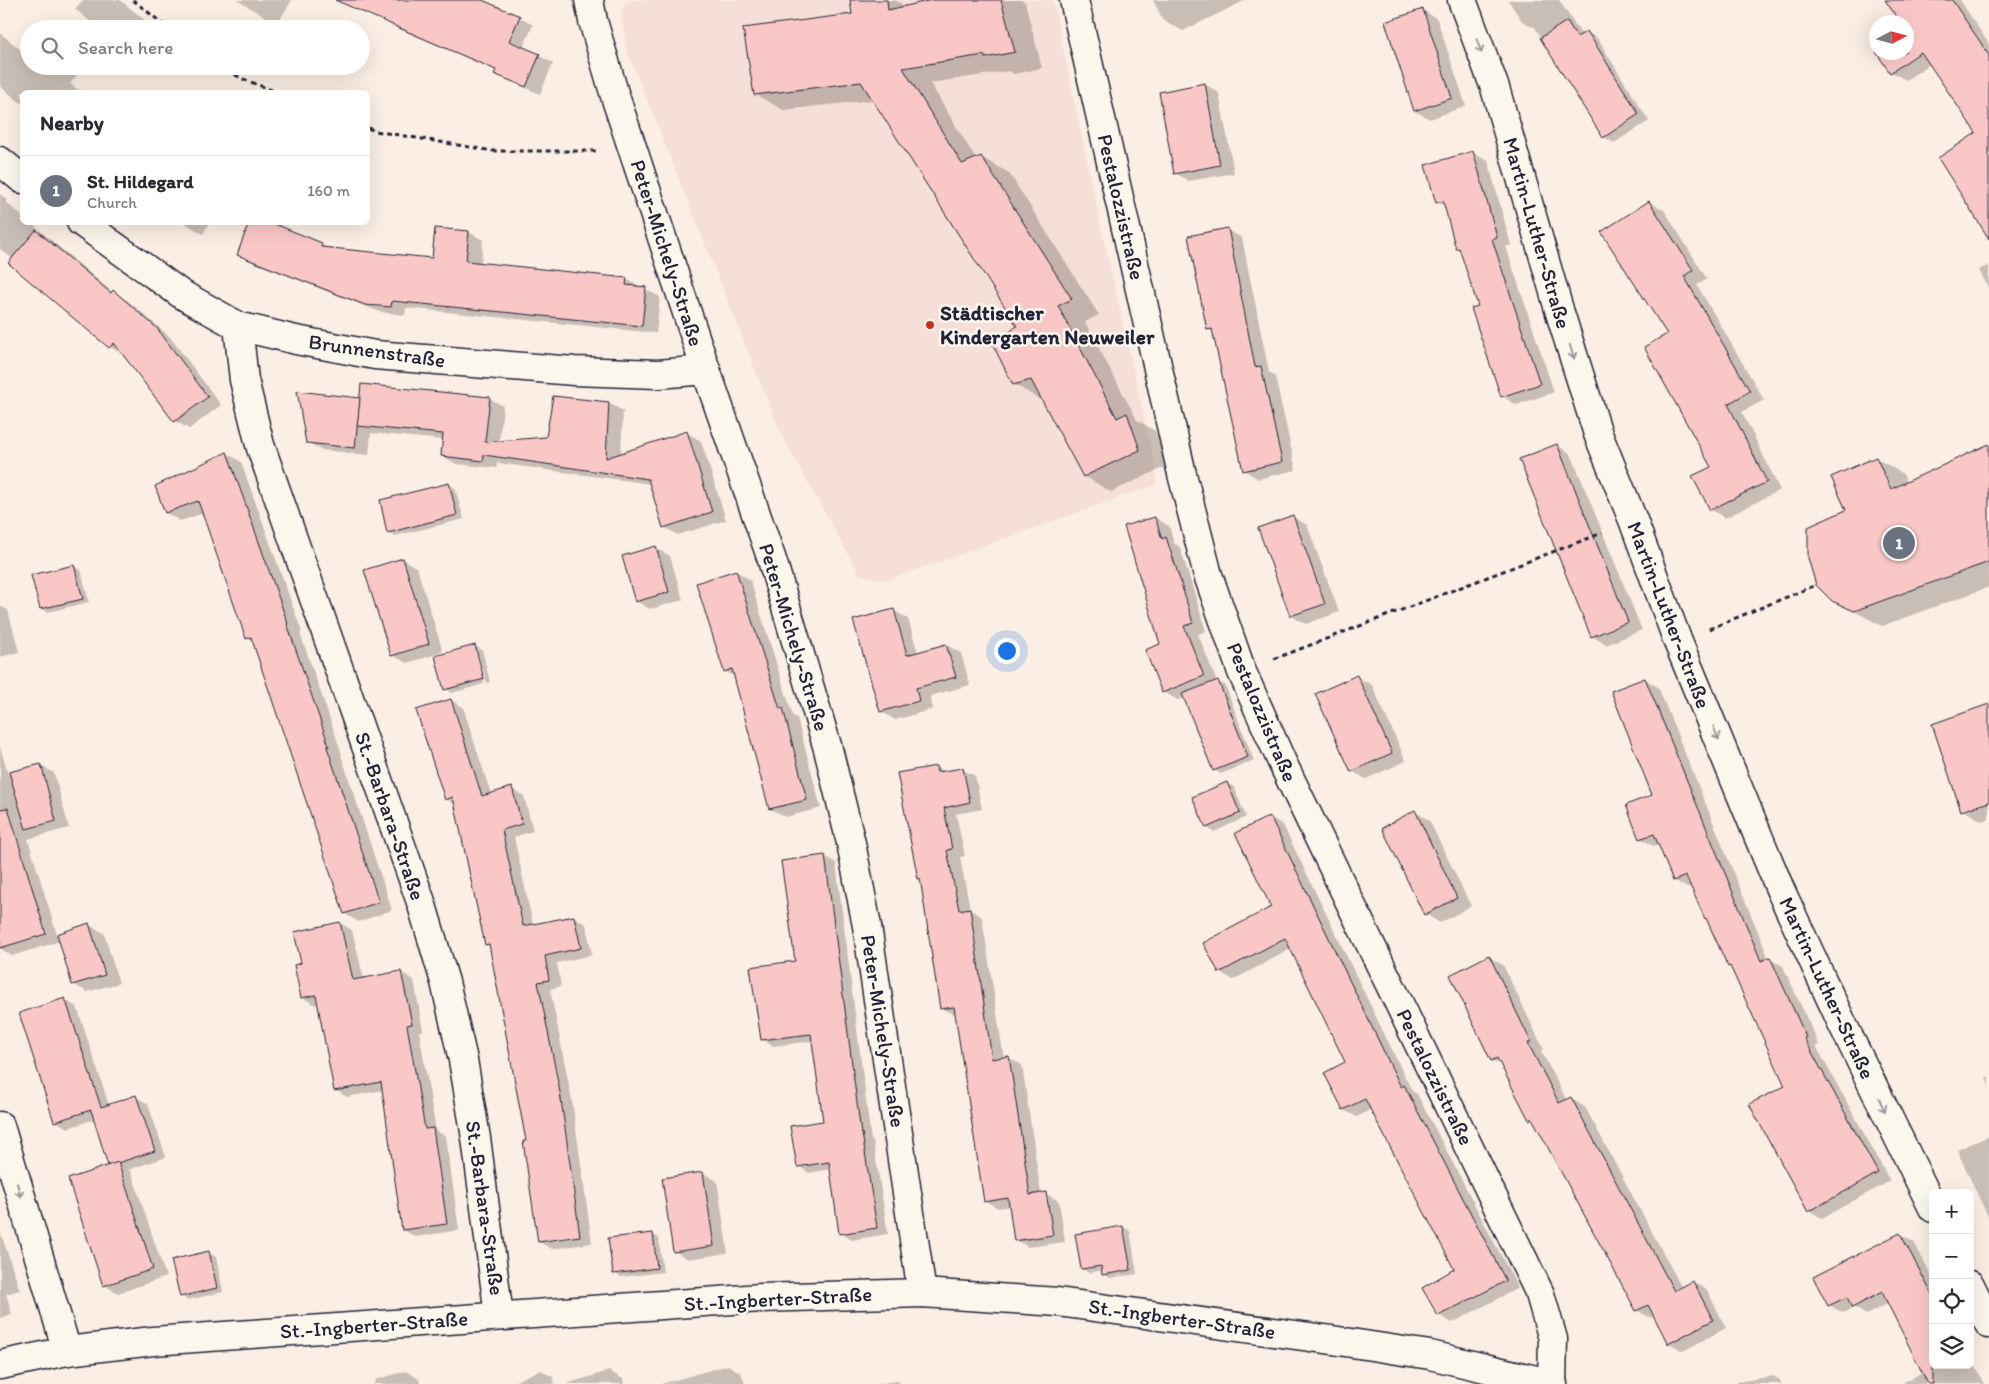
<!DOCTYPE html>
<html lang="en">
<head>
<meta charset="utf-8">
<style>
  :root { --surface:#fff; --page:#f7f7f7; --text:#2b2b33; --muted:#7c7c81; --line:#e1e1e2; --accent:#d93025 }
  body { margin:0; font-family:Itim,sans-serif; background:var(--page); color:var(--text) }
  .controls { position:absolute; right:15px; bottom:15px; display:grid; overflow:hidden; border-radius:8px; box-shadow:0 5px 20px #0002 }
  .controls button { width:45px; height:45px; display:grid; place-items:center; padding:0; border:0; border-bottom:1px solid var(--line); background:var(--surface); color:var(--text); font:25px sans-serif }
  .compass { position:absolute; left:1869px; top:15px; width:45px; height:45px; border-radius:50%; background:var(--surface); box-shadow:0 5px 20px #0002; rotate:84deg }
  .you { position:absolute; left:1006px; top:650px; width:18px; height:18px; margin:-12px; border:4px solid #fff; border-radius:50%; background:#1a73e8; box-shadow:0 0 0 8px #1a73e833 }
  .badge { display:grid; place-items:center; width:32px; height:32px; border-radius:50%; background:var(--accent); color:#fff; font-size:16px; font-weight:700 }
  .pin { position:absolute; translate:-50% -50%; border:2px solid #fff; box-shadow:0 1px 5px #0006 }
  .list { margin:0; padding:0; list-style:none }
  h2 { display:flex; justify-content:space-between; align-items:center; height:65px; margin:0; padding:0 20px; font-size:21px }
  h2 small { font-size:16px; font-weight:400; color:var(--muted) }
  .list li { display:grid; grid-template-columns:32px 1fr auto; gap:15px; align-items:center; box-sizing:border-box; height:70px; padding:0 20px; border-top:1px solid var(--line) }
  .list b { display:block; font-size:19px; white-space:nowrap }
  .list p { margin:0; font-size:16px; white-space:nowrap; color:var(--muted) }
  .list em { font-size:16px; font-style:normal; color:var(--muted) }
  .icon { flex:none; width:28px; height:28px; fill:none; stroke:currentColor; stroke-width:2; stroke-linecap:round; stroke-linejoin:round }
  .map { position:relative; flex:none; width:1989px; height:1384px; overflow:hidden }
  .search { position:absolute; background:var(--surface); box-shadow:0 5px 20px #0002; left:20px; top:20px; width:350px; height:55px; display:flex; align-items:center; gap:12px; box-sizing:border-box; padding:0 18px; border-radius:28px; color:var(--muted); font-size:19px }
  .panel { position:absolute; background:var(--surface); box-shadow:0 5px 20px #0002; left:20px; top:90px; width:350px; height:135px; border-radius:8px }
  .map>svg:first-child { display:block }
</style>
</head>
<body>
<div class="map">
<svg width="1989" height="1384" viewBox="0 0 1989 1384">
  <rect width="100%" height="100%" fill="#fbeee4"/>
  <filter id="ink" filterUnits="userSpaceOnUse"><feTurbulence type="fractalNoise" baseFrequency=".02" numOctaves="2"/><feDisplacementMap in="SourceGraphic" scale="10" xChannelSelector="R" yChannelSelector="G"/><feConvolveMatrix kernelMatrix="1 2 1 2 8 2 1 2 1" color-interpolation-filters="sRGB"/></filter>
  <g filter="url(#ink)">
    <path fill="#f6dfd8" d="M630 0H1053L1099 217 1157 475 1155 485 885 581 859 574 781 434 626 47 621 10Z"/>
    <g fill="#0003">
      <path d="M83 0H120L151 25 148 29H99L75 9Z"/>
      <path d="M237 0H292L277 24Z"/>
      <path d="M365 0H480L519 17 533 25 523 48 553 63 540 94 510 81 496 73 497 71 397 28 384 20Z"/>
      <path d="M857 0H894L907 7 938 0H1021L1025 2 1042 68 1014 74 1009 71 930 83 976 159 981 157 1009 173 1099 315 1085 322 1137 420 1155 431 1167 466 1111 492 1084 476 1042 401 1014 384 1018 327 873 100 783 110 755 94 853 15Z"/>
      <path d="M1153 0H1246L1183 31 1163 20Z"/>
      <path d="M1508 0H1559L1582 35 1587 32 1597 38 1649 121 1614 143 1604 137 1534 26 1532 27 1522 21Z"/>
      <path d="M1887 0H1960L1989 44V237L1978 134 1930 64 1906 80 1891 72 1906 52V22H1902Z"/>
      <path d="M1423 10 1437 19 1466 106 1430 119 1415 111Z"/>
      <path d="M0 33 20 49 28 52 29 51V66H72L79 72 70 84 82 92H22V104L0 86Z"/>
      <path d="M1876 41V50L1872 44Z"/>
      <path d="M1205 84 1219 93 1234 173 1189 181 1175 173Z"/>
      <path d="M1473 153 1488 161 1511 245 1506 247 1554 392 1516 405 1502 396 1480 306 1462 251 1457 248 1446 207 1437 202Z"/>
      <path d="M0 194 8 200 6 202 22 216V222H30L113 293 127 300 170 337 221 405 189 429 175 421 124 355 110 347 10 263 13 259 0 249Z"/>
      <path d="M1649 202 1664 210 1707 279 1697 285 1764 400 1742 412 1780 490 1725 518 1710 509 1713 467 1669 334Z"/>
      <path d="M183 222H210L203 234Z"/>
      <path d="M267 223 331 249 433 259 436 229 469 232 483 240 481 264 626 279 645 289 660 297 656 333 406 308 405 315 380 312 252 262 238 254Z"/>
      <path d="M1227 230 1242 238 1269 372 1275 376 1296 470 1258 479 1244 470 1214 333 1208 329Z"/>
      <path d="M1989 265V289L1979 270Z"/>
      <path d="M489 398 503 406 499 442 548 438 609 403 623 411 621 454 687 433 701 441 726 520 678 535 664 527 651 484 497 463V468L456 464 442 456 443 440 371 433 369 455 321 450 307 442 359 399Z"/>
      <path d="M1557 445 1571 454 1642 630 1606 645 1592 636Z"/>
      <path d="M1989 446V587L1882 626 1833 600 1848 510 1876 458 1903 474 1907 483Z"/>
      <path d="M227 453 241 462 302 632 300 633 342 754 341 755 392 910 359 922 345 914 253 641 247 638 204 513 180 521 166 513Z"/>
      <path d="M449 484 455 488 464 519 395 536 388 532Z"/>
      <path d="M1293 517 1307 525 1339 612 1306 624 1291 616 1259 529Z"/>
      <path d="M1155 518 1169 526 1174 543 1180 547 1206 631 1198 634 1217 682 1225 685 1254 761 1221 774 1214 770 1185 697 1178 700 1163 692Z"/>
      <path d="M655 548 670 556 683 600 650 609 636 601Z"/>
      <path d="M403 559 417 568 443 652 407 663 392 655Z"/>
      <path d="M74 566 81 570 89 602 48 612 41 608Z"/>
      <path d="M736 571 750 580 793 716 797 718 821 808 785 817 771 809 735 677 725 671Z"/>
      <path d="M0 606 8 610 19 652 0 657Z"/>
      <path d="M893 610 908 619 918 653 946 645 961 653 970 685 930 696 933 709 895 720 881 711Z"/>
      <path d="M475 646 482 650 490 682 487 683 477 650H475L484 684 452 693 446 689Z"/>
      <path d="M1357 677 1372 685 1406 761 1366 779 1352 771Z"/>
      <path d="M1645 679 1658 687 1769 959 1783 966 1819 1045 1816 1046 1890 1181 1822 1218 1809 1211 1787 1087 1732 968 1729 966 1692 886 1687 888 1674 880 1660 844 1653 846 1640 838 1654 796Z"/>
      <path d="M451 700 463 707 491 794 512 789 524 796 533 831 514 837 533 925 574 917 586 924 592 955 557 963 561 986 550 989 572 1100 592 1243 552 1249 539 1242 528 1142 491 947 486 944 456 805 446 799Z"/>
      <path d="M1989 706V819L1982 821 1963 810Z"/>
      <path d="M0 747 8 774 40 765 54 773 69 828 28 839 57 935 89 925 104 933 119 983 87 992 73 984 60 941 12 956 0 948Z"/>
      <path d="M936 767 945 772 962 769 975 776 982 809 956 814 965 856 960 857 970 909 982 917 1004 1059 1009 1058 1022 1065 1041 1194H1046L1059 1201 1065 1242 1028 1247 1016 1240 1010 1206 998 1208 985 1201 956 1015 941 1008 921 879 919 878Z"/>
      <path d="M1227 784 1234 787 1246 817 1214 832 1207 828Z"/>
      <path d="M1415 812 1429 820 1471 906 1440 923 1425 914 1384 828Z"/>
      <path d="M1270 817 1283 825 1412 1091 1417 1094 1518 1288 1452 1323 1439 1315 1424 1289 1456 1270 1372 1109 1357 1117 1344 1110 1347 1063 1291 949 1233 980 1220 972 1273 908Z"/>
      <path d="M825 856 836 863 871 1140 873 1141 888 1234 852 1240 841 1233 831 1169 809 1173 798 1166 824 1122 813 1041 773 1046 762 1039 796 962Z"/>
      <path d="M340 923 352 930 364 979 401 972 414 980 423 1031H419L436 1131 446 1136 459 1230 416 1237 403 1230 383 1090 347 1097 335 1090 319 1004 315 1005 302 997 303 964Z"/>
      <path d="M1489 957 1503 965 1544 1050 1541 1051 1567 1101 1571 1099 1585 1107 1682 1288 1693 1282 1707 1290 1726 1328 1683 1351 1669 1343 1655 1316 1651 1318 1636 1310 1536 1122 1530 1119 1503 1066 1492 1060Z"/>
      <path d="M65 1000 77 1007 109 1105 136 1097 148 1104 166 1157 128 1170 131 1171 166 1277 118 1293 104 1285 111 1166 95 1119 68 1128 55 1121Z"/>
      <path d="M1986 1077H1989V1087Z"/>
      <path d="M1989 1136V1219L1957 1150Z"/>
      <path d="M703 1173 717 1181 728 1253 688 1259 674 1251Z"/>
      <path d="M1123 1227 1130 1231 1137 1274 1110 1278 1103 1274V1270L1089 1273 1082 1269Z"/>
      <path d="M0 1231 20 1290 6 1294 12 1314 0 1318Z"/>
      <path d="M652 1234 659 1238 663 1272 621 1277 614 1273Z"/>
      <path d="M1900 1234 1914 1242 1933 1279V1365H1970V1353L1974 1360H1972L1985 1384H1905L1904 1382 1923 1372 1889 1303 1866 1315 1854 1307 1843 1313 1829 1305Z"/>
      <path d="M209 1253 216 1257 223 1292 188 1300 181 1296Z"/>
      <path d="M728 1365 741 1373 745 1384H661Z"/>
      <path d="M540 1370 553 1377 555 1384H509Z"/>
      <path d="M406 1371 419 1379 420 1384H372L376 1382 375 1380Z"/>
      <path d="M609 1371 623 1379 624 1384H566Z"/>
      <path d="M1773 1376 1780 1380 1781 1384H1738L1737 1382Z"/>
      <path d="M897 1381 902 1384H876Z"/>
    </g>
    <g fill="#f9c8c6" stroke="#22223b">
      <path d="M335 0H482L520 16 509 41 540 54 526 87 494 74 496 70Z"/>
      <path d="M850 0H887L888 10 932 0H1001L1015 52 985 58 984 55 903 68 962 164 981 156 1072 299 1058 306 1117 418 1127 413 1140 450 1083 477 1031 380 1013 385 993 345 1017 326 861 82 754 95 743 28 852 14Z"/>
      <path d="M1885 0H1952L1989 55V239L1938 158 1976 133 1921 52 1890 73 1876 52H1906V22H1900Z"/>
      <path d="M1423 9 1452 98 1414 111 1385 22Z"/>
      <path d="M1567 21 1577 37 1587 31 1639 114 1603 138 1540 38Z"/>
      <path d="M1205 83 1220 165 1174 174 1159 92Z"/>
      <path d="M1473 151 1497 237 1492 239 1540 384 1501 397 1471 308 1478 306 1459 248 1456 249 1443 201 1436 203 1425 165Z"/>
      <path d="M1649 201 1693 270 1684 276 1750 391 1728 404 1767 482 1710 510 1692 476 1711 467 1644 347 1667 334 1601 232Z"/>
      <path d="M249 222H270L322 243 321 247 432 258 435 228 469 231 466 261 627 278 626 285 646 287 642 326 392 301 391 307 365 305 237 255Z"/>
      <path d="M1228 228 1255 367 1261 366 1282 462 1243 471 1212 329 1207 330 1188 236Z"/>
      <path d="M36 230 111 293 113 290 157 328 208 397 174 422 114 343 109 348 8 263Z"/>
      <path d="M361 384 490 397 485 442 546 437 553 396 609 402 606 458 687 431 712 512 663 528 648 479 484 455 483 461 441 456 443 434 357 426Z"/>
      <path d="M297 391 360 398 355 448 306 443Z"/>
      <path d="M1557 444 1628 622 1591 637 1519 459Z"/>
      <path d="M1989 444V562L1854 611 1832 601 1816 585 1808 558V527L1846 510 1831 477 1876 457 1891 489Z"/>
      <path d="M227 452 288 624H287L329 746 327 747 379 902 344 914 251 637 246 639 198 501 165 513 155 486Z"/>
      <path d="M449 483 457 515 387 533 380 500Z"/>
      <path d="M1293 515 1325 604 1290 616 1258 528Z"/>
      <path d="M1155 517 1162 539 1166 537 1180 580 1193 623 1184 626 1204 676 1162 693 1145 650 1160 644 1124 526Z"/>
      <path d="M656 546 669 592 635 602 622 556Z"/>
      <path d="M403 558 429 644 391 656 364 570Z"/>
      <path d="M74 565 83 599 40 609 31 575Z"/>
      <path d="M736 570 780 709 783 708 807 800 769 809 732 669 724 672 696 583Z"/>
      <path d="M894 609 907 655 946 644 956 677 916 688 919 701 880 712 853 620Z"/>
      <path d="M475 645 484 679 444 690 435 656Z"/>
      <path d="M1357 675 1392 753 1351 772 1315 694Z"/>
      <path d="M1645 678 1761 961 1770 957 1806 1037 1804 1038 1878 1173 1808 1212 1749 1104 1785 1086 1730 966 1728 967 1706 918 1705 919 1686 876 1673 881 1654 834 1639 839 1626 805 1652 795 1611 691Z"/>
      <path d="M1218 680 1248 757 1213 771 1182 694Z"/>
      <path d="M451 699 482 796 512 787 522 824 502 830 523 926 574 916 581 948 545 956 549 980 538 982 560 1092 580 1236 538 1242 523 1141H526L489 944 485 945 453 797 445 800 416 710Z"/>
      <path d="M1989 704V802L1961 811 1932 724Z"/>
      <path d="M41 764 56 821 26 829 9 772Z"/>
      <path d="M936 766 937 772 963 768 970 802 944 808 952 849 947 850 959 910 970 908 992 1059 1009 1056 1030 1195 1046 1192 1053 1235 1014 1241 1008 1198 984 1202 954 1007 940 1009 920 878 918 879 897 773Z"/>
      <path d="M1227 782 1240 813 1206 828 1192 797Z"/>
      <path d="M8 808 46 934 0 948V809Z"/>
      <path d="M1415 810 1457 898 1424 915 1382 828Z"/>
      <path d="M1270 816 1401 1087 1404 1085 1506 1281 1438 1316 1422 1288 1454 1269 1365 1099 1343 1110 1324 1073 1345 1062 1285 938 1219 973 1203 943 1271 907 1235 833Z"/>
      <path d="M825 855 861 1134 862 1133 877 1228 839 1234 829 1162 797 1167 790 1126 823 1121 811 1034 761 1040 750 967 795 961 781 861Z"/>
      <path d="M340 922 353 980 401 971 412 1024 407 1025 425 1129 433 1128 447 1224 402 1230 381 1082 334 1091 316 995 301 998 294 965 301 963 294 932Z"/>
      <path d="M89 923 105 975 72 985 57 934Z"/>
      <path d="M1489 955 1531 1042 1528 1043 1559 1103 1571 1097 1674 1291 1693 1281 1713 1320 1668 1344 1648 1305 1636 1311 1532 1118 1529 1120 1497 1058 1491 1061 1450 975Z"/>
      <path d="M65 998 101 1107 136 1095 155 1151 108 1166 91 1110 54 1122 19 1013Z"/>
      <path d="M118 1162 153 1269 103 1286 68 1179Z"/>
      <path d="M703 1172 714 1246 673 1252 662 1178Z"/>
      <path d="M1123 1226 1131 1270 1102 1275 1101 1266 1081 1269 1075 1234Z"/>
      <path d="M653 1233 657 1268 613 1274 608 1238Z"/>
      <path d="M1900 1233 1933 1296V1384H1928L1882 1292 1852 1308 1847 1297 1828 1306 1813 1277Z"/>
      <path d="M209 1251 217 1288 180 1297 171 1260Z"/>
    </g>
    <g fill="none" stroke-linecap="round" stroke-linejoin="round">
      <defs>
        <g id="minor">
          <path d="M589 0 593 21 615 96 706 370 772 560 828 749 851 843 867 926 922 1293"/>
          <path d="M1074 0 1182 474 1208 575 1242 672 1282 762 1540 1294 1553 1339 1552 1384"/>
          <path d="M1462 0 1495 88 1560 313 1598 434 1633 520 1678 642 1780 889 1842 1023 1933 1208"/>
          <path d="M0 161 22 179"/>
          <path d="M81 222 181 294 238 326 296 340 375 355 574 371 658 374 706 370"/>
          <path d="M238 326 244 380 260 445 421 902 445 982 463 1060 476 1138 499 1316"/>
          <path d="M0 1126 67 1351"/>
          <path d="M1970 1285 1989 1324"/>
          <path d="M0 1365 67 1351 153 1341 761 1298 922 1293 1058 1302 1332 1340 1430 1355 1553 1384"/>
        </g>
      </defs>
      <use href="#minor" stroke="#22223b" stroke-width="31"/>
      <g stroke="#22223b" stroke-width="3" stroke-dasharray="5 4" stroke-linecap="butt">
        <path d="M133 0 169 29"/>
        <path d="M219 66 243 79 277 92"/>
        <path d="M368 128 375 131 493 151H597"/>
        <path d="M1709 629 1816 585"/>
        <path d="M1274 659 1602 533"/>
      </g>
      <use href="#minor" stroke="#fbf7ec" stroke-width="28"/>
    </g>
    <defs><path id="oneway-shaft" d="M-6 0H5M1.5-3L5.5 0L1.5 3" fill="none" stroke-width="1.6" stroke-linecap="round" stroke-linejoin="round" transform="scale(1.25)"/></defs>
    <g stroke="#99979c">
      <use href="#oneway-shaft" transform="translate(1479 46) rotate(70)"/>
      <use href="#oneway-shaft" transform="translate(1572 352) rotate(73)"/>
      <use href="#oneway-shaft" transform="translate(1716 733) rotate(68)"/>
      <use href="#oneway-shaft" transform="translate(1882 1105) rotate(64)"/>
      <use href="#oneway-shaft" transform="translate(19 1190) rotate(73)"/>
    </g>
  </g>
  <circle fill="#c8321e" stroke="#fbf7ec" stroke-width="2" cx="930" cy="325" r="5"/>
  <g text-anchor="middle" stroke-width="5" stroke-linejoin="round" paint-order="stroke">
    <g font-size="21" fill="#22223b" stroke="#fbf7ec">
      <text transform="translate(1121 207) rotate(77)" y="7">Pestalozzistraße</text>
      <text transform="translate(1537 233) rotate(74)" y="7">Martin-Luther-Straße</text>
      <text transform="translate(667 253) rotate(72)" y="7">Peter-Michely-Straße</text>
      <text transform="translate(377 351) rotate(8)" y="7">Brunnenstraße</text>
      <text transform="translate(1669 615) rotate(69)" y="7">Martin-Luther-Straße</text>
      <text transform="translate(794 637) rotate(73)" y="7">Peter-Michely-Straße</text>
      <text transform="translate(1262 712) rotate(67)" y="7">Pestalozzistraße</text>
      <text transform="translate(390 816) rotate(71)" y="7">St.-Barbara-Straße</text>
      <text transform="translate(1827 988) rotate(65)" y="7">Martin-Luther-Straße</text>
      <text transform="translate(883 1031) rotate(81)" y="7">Peter-Michely-Straße</text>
      <text transform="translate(1435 1077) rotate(64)" y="7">Pestalozzistraße</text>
      <text transform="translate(485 1208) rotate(82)" y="7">St.-Barbara-Straße</text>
      <text transform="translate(778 1299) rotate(-3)" y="7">St.-Ingberter-Straße</text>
      <text transform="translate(1182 1319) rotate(8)" y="7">St.-Ingberter-Straße</text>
      <text transform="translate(374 1325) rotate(-4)" y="7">St.-Ingberter-Straße</text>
    </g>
    <g font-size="21" font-weight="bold" fill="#22223b" stroke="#fbf7ec" text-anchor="start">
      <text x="940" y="320">Städtischer<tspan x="940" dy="24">Kindergarten Neuweiler</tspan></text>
    </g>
  </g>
</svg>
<div class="controls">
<button>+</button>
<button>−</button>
<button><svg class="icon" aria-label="locate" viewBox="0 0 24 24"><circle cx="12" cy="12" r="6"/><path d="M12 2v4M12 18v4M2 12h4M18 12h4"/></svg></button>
<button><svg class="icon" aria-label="layers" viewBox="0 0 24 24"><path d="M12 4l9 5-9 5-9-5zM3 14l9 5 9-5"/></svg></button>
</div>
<svg class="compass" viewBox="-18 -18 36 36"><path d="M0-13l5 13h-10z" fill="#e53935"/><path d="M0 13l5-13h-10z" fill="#7c7c81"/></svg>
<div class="you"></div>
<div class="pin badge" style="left:1899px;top:543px;background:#6b7280">1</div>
<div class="search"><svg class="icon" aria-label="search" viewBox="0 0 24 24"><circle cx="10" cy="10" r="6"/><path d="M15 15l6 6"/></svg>Search here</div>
<section class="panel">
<h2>Nearby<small></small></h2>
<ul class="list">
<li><span class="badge" style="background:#6b7280">1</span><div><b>St. Hildegard</b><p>Church</p></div><em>160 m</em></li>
</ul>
</section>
</div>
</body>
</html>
